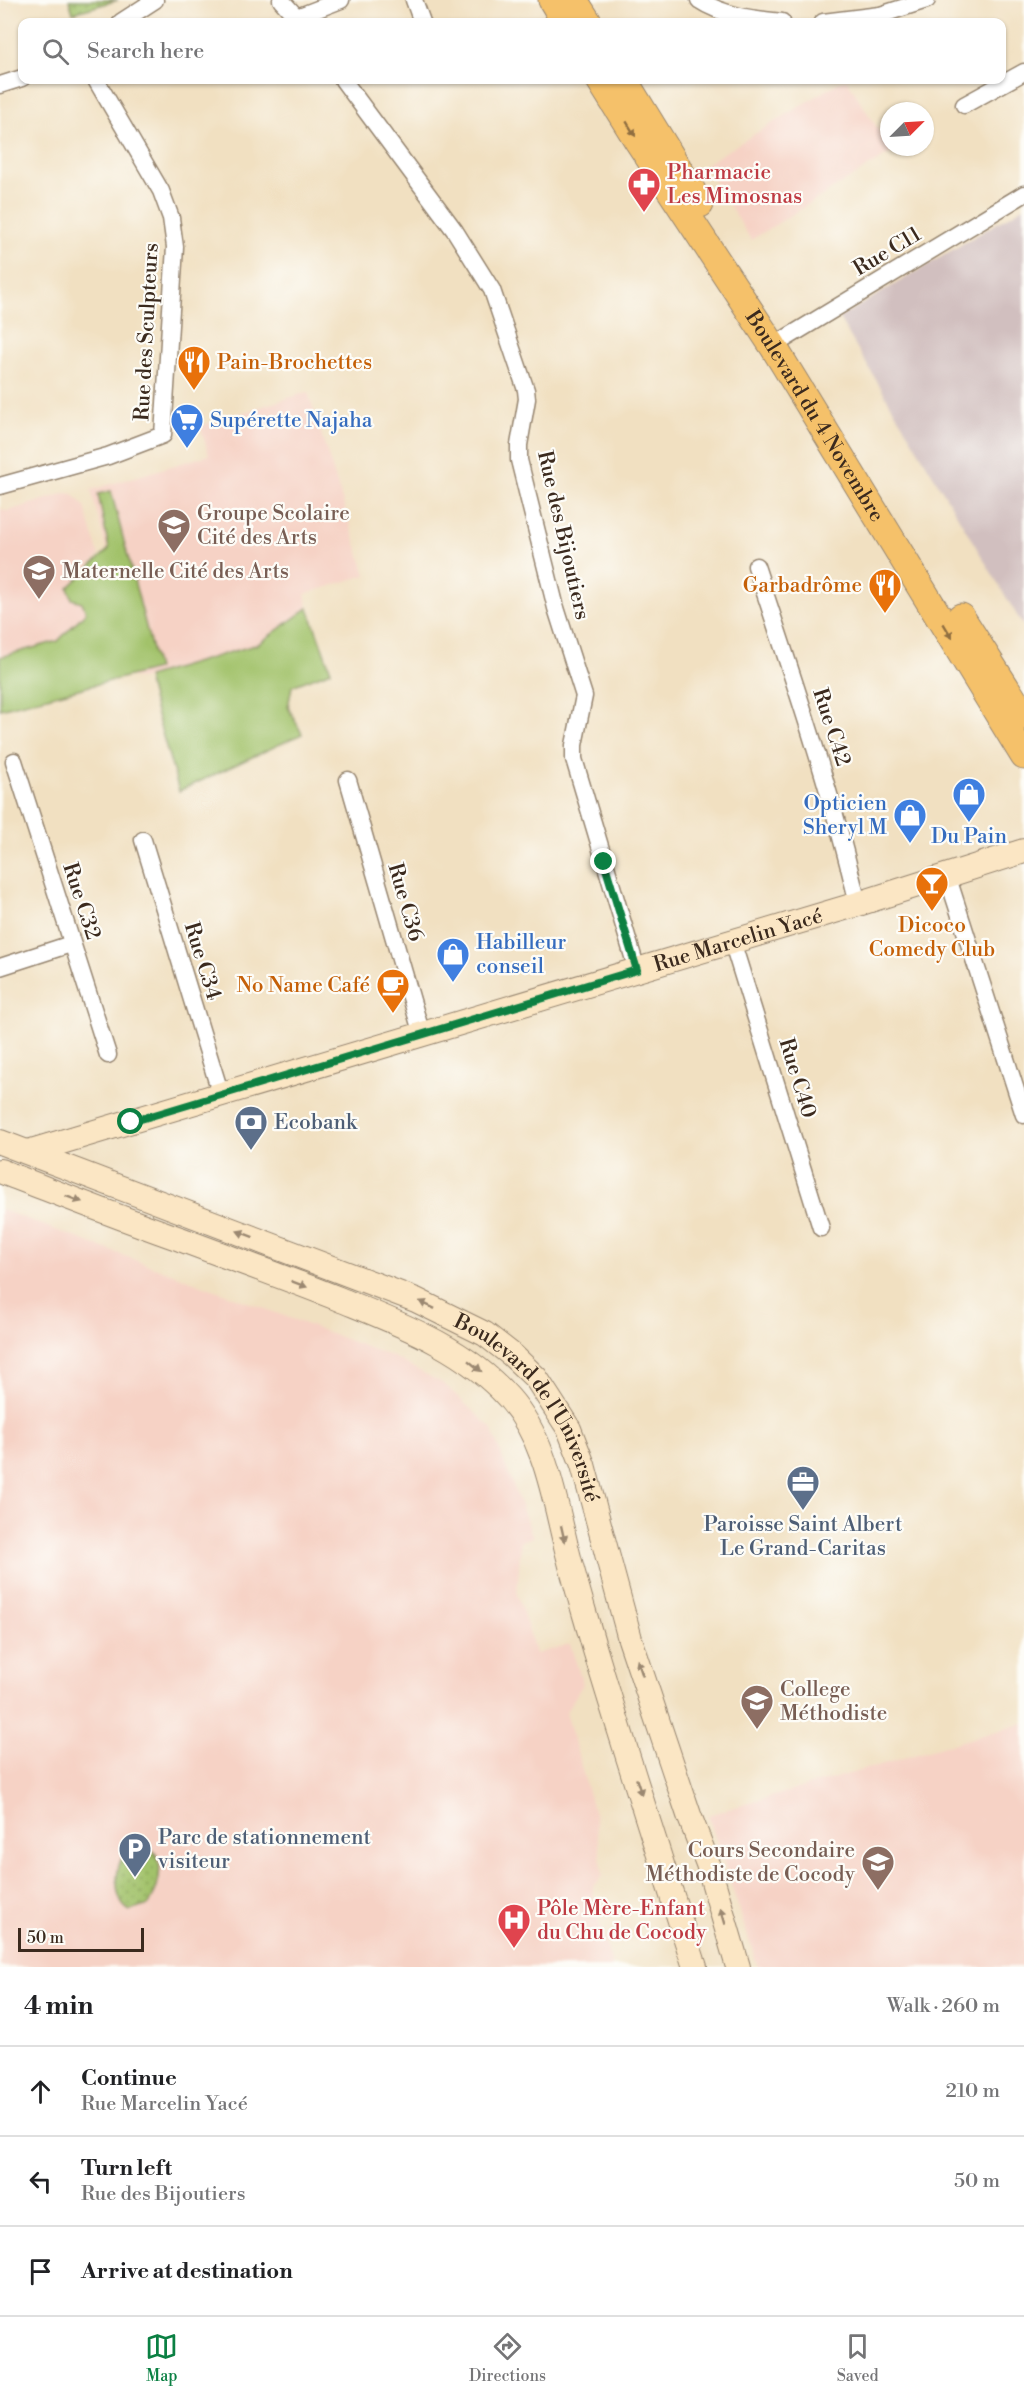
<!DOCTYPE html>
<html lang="en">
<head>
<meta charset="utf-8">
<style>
  :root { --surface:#fff; --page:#f2f2f2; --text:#202124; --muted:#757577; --line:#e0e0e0; --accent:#0b8043 }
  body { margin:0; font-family:"Libre Bodoni",serif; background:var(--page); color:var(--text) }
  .compass { position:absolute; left:880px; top:102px; width:54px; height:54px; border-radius:50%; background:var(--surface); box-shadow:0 2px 4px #0004; rotate:66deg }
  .scale { position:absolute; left:18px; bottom:15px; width:126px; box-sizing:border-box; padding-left:6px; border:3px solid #3b2a1e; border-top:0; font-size:16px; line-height:21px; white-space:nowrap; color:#3b2a1e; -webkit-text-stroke:4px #fdfcf7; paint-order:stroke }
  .stop { position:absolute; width:18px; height:18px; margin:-14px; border:4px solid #0b8043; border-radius:50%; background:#fff }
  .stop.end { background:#0b8043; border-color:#fff; box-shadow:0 2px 6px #0008 }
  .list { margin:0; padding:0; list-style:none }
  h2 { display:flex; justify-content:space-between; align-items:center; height:78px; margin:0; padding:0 24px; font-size:26px }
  h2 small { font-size:20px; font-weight:400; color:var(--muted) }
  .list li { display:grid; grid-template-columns:39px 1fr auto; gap:18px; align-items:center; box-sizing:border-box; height:90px; padding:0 24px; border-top:2px solid var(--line) }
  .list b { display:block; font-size:22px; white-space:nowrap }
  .list p { margin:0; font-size:20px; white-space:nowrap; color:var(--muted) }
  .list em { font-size:20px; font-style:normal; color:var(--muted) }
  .icon { flex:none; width:33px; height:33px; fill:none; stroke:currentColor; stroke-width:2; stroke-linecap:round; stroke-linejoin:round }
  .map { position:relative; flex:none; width:1024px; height:1967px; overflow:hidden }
  .search { position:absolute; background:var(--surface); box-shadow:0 2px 4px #0004; left:18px; right:18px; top:18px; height:66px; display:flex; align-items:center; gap:15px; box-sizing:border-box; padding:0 21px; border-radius:12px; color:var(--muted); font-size:22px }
  .sheet { height:348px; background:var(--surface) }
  nav { display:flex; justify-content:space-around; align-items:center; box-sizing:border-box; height:84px; border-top:2px solid var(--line); background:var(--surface); font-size:16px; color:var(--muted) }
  nav a { display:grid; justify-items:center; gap:3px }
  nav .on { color:var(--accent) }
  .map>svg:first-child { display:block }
</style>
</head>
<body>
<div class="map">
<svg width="1024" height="1967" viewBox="0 0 1024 1967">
  <defs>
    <pattern id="park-dots" width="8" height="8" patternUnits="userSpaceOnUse" patternTransform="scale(1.5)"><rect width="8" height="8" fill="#a2c26b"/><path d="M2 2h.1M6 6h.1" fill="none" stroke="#859e57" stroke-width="1.8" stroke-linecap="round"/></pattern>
  </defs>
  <rect width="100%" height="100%" fill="#fdfcf7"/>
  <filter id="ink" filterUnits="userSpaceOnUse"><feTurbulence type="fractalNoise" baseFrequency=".0167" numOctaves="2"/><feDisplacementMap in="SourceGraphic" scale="12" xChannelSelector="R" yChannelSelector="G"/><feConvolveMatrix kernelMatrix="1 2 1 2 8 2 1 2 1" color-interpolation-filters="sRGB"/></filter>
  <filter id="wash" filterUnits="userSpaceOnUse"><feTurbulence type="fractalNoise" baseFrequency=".008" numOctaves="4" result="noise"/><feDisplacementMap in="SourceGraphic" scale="24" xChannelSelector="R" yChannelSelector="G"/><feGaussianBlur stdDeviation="1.35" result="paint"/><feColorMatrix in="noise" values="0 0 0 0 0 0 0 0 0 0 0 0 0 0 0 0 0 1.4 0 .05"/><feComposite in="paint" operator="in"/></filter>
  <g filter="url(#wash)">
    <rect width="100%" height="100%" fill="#f1e0c1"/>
    <g fill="#f6d2c5">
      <path d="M843 80H847L892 152 751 240 704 165Z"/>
      <path d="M308 392 366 575 305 594 308 608 258 644 140 679 124 675 118 594 91 490 209 455 200 426Z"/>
      <path d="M66 493 73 494 85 507 99 556 68 588 82 602 113 680 10 707 0 664V509L8 511Z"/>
      <path d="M0 1209 393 1357 444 1384 491 1428 533 1537 521 1541 517 1594 536 1654 570 1644 583 1684 566 1712 595 1817 603 1876 593 1887 595 1908 613 1967H0Z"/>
      <path d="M1024 1723V1967H758L708 1815Z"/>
    </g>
    <path fill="#d1bfbf" d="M1024 207V627L839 318Z"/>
    <g fill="#a2c26b" stroke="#6e7644" stroke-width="1.5">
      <path d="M111 491 157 669 0 709V657L58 641 86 612 82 602 72 599 68 588 109 549 98 494Z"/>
      <path d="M308 608 331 671 292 686 288 707 302 734 179 791 151 695 147 677 258 644Z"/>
    </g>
    <g fill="url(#park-dots)" stroke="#6e7644" stroke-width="1.5">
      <path d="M69 0H118L73 13Z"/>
      <path d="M141 1844C169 1852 160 1885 149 1905L130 1911C110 1901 115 1856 131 1846 132 1845 139 1844 141 1844Z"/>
    </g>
  </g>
  <g filter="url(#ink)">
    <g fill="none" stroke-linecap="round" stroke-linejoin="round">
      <defs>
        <g id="street">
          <path d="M281 0 301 22"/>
          <path d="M414 0 422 22"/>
          <path d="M699 0C723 16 754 19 782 22"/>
          <path d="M297 17 341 0"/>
          <path d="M121 22 155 0"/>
          <path d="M823 22 880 15 927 0"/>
          <path d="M343 80 455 231 492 290 526 390 527 399 519 445V460L556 608 584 696 574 745V759L637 970"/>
          <path d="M0 85 22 78"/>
          <path d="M964 105 1024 72"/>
          <path d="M773 346 1024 194"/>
          <path d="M0 486 108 456 163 435 175 247 171 218 161 191 96 80"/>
          <path d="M756 566C793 678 831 789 858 904"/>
          <path d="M14 761 108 1055"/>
          <path d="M348 780 422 1035"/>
          <path d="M143 840 221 1095"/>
          <path d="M947 875 1024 1115"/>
          <path d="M732 941 821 1228"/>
          <path d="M0 967 71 944"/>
        </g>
        <g id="secondary">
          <path id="s1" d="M0 1142 416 1300 485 1334 512 1355 536 1378 569 1429 583 1465 630 1639 689 1815 708 1864 738 1967"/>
          <path id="s2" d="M28 1152 858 904 1024 851"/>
          <path d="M0 1171C60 1194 120 1218 180 1239 233 1259 286 1278 339 1299 400 1324 464 1347 509 1398 547 1441 554 1500 568 1554 576 1586 586 1618 595 1650 627 1756 661 1862 695 1967"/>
        </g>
        <g id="primary">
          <path d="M552 0 565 22"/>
          <path d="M574 0 588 22"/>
          <path id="s3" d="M600 80 638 141 773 346 1024 756"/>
          <path d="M624 80 700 204"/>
          <path d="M961 617 1024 716"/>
        </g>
      </defs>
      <use href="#street" stroke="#968570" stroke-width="19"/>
      <use href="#secondary" stroke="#968570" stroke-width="26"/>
      <use href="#primary" stroke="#968570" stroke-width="29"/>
      <use href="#street" stroke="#fff" stroke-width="16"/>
      <use href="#secondary" stroke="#fbe6c4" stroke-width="24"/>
      <use href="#primary" stroke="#f5c16b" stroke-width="27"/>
    </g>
    <defs><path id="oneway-solid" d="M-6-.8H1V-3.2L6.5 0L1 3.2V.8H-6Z" transform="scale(1.5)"/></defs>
    <g fill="#8f6e41">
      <use href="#oneway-solid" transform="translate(631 129) rotate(59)"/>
      <use href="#oneway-solid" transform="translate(948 631) rotate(59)"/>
    </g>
    <g fill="#9b8871">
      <use href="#oneway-solid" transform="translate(74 1199) rotate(20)"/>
      <use href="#oneway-solid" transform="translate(245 1234) rotate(-159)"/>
      <use href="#oneway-solid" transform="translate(299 1284) rotate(21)"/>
      <use href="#oneway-solid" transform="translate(427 1305) rotate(-154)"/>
      <use href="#oneway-solid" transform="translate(475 1366) rotate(39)"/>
      <use href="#oneway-solid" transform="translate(563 1534) rotate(77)"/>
      <use href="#oneway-solid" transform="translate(640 1668) rotate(-109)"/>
      <use href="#oneway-solid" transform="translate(639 1787) rotate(72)"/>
      <use href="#oneway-solid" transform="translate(723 1916) rotate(-106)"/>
    </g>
  </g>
  <g fill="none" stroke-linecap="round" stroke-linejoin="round" filter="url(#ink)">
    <path stroke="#0b8043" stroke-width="8" d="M131 1122 637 970 604 862"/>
  </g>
  <defs>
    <symbol id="pharmacy-pin" viewBox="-11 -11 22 30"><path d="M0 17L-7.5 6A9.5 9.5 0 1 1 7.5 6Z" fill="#e0444e" stroke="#fdfcf7"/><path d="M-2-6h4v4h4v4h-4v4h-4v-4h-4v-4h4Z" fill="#fff"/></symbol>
    <symbol id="restaurant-pin" viewBox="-11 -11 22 30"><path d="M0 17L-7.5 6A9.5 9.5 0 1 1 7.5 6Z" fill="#e8710a" stroke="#fdfcf7"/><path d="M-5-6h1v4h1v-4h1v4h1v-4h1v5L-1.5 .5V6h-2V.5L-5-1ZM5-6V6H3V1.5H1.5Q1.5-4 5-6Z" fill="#fff"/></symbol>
    <symbol id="supermarket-pin" viewBox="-11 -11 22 30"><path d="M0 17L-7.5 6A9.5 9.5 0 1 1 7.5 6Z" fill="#3f7fe0" stroke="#fdfcf7"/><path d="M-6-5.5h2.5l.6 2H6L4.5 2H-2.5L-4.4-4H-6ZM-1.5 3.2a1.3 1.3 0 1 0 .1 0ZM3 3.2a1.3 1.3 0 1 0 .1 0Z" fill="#fff"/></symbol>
    <symbol id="school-pin" viewBox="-11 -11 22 30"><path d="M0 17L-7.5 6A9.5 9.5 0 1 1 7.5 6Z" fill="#8d6e63" stroke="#fdfcf7"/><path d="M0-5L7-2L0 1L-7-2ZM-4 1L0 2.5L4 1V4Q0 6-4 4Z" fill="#fff"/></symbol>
    <symbol id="shop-pin" viewBox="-11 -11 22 30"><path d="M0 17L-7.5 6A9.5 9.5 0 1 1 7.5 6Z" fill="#3f7fe0" stroke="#fdfcf7"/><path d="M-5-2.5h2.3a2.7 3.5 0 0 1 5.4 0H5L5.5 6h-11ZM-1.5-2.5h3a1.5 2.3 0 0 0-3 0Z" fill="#fff"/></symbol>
    <symbol id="bar-pin" viewBox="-11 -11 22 30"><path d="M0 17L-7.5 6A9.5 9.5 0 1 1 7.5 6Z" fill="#e8710a" stroke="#fdfcf7"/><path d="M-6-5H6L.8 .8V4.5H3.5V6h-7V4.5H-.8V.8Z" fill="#fff"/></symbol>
    <symbol id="cafe-pin" viewBox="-11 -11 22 30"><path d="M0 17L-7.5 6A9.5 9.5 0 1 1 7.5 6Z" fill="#e8710a" stroke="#fdfcf7"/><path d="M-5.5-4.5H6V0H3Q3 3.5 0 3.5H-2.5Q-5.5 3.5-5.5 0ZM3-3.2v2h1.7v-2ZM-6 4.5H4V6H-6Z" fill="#fff"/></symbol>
    <symbol id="bank-pin" viewBox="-11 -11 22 30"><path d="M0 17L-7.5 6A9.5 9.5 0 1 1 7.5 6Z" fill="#5c6f8a" stroke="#fdfcf7"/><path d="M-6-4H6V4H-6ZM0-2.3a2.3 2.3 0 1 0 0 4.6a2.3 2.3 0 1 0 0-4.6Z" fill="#fff"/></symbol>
    <symbol id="office-pin" viewBox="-11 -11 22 30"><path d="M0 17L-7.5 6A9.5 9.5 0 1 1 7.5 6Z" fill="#5c6f8a" stroke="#fdfcf7"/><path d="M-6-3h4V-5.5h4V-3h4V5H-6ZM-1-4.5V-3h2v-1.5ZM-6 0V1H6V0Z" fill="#fff"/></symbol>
    <symbol id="parking-pin" viewBox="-11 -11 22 30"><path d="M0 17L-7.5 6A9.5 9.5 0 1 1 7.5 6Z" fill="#5c6f8a" stroke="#fdfcf7"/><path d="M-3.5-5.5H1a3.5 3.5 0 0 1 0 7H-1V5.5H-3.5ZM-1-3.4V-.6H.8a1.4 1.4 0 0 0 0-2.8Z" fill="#fff"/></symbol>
    <symbol id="hospital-pin" viewBox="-11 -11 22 30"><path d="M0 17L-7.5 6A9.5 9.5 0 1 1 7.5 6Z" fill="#e0444e" stroke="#fdfcf7"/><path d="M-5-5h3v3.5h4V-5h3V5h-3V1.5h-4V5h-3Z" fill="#fff"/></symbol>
  </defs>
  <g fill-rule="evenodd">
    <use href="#pharmacy-pin" x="625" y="165" width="38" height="52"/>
    <use href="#restaurant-pin" x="175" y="343" width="38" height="52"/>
    <use href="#supermarket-pin" x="168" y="401" width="38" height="52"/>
    <use href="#school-pin" x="155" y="506" width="38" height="52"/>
    <use href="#school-pin" x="20" y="552" width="38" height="52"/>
    <use href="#restaurant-pin" x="866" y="566" width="38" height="52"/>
    <use href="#shop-pin" x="950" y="775" width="38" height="52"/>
    <use href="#shop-pin" x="891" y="796" width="38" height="52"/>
    <use href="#bar-pin" x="913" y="864" width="38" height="52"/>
    <use href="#shop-pin" x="434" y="935" width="38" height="52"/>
    <use href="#cafe-pin" x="374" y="966" width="38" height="52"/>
    <use href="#bank-pin" x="232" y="1103" width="38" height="52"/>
    <use href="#office-pin" x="784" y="1463" width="38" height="52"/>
    <use href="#school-pin" x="738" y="1682" width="38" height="52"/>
    <use href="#parking-pin" x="116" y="1830" width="38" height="52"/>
    <use href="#school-pin" x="859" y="1843" width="38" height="52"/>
    <use href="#hospital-pin" x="495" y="1901" width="38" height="52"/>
  </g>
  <g text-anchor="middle" stroke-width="4.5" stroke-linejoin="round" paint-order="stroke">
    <g font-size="21" fill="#be3a42" stroke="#fdfcf7" text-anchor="start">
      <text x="667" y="179">Pharmacie<tspan x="667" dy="24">Les Mimosnas</tspan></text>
      <text x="537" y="1915">Pôle Mère-Enfant<tspan x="537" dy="24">du Chu de Cocody</tspan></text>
    </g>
    <g font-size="21" fill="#3b2a1e" stroke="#fdfcf7">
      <text transform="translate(887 251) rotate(-31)" y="7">Rue C11</text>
      <text transform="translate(146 332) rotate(-87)" y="7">Rue des Sculpteurs</text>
      <text dy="7" stroke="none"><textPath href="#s3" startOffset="399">Boulevard du 4 Novembre</textPath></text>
      <text transform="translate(564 535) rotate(77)" y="7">Rue des Bijoutiers</text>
      <text transform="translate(832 727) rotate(72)" y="7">Rue C42</text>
      <text transform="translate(82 901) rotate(72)" y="7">Rue C32</text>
      <text transform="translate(406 902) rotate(74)" y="7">Rue C36</text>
      <text dy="7" stroke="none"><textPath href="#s2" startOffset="741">Rue Marcelin Yacé</textPath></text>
      <text transform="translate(203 961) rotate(73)" y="7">Rue C34</text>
      <text transform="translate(798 1078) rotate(73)" y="7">Rue C40</text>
      <text dy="7" stroke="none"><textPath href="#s1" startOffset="608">Boulevard de l'Université</textPath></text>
    </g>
    <g font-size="21" fill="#c56008" stroke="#fdfcf7" text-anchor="end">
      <text x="217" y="369" text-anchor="start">Pain-Brochettes</text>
      <text x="862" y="592">Garbadrôme</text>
      <text x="932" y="932" text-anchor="middle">Dicoco<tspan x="932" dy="24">Comedy Club</tspan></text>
      <text x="370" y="992">No Name Café</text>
    </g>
    <g font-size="21" fill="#366cbe" stroke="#fdfcf7" text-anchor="start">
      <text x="210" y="427">Supérette Najaha</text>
      <text x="887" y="810" text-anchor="end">Opticien<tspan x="887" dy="24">Sheryl M</tspan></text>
      <text x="969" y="843" text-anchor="middle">Du Pain</text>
      <text x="476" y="949">Habilleur<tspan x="476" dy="24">conseil</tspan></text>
    </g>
    <g font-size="21" fill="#785e54" stroke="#fdfcf7" text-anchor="start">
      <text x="197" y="520">Groupe Scolaire<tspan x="197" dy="24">Cité des Arts</tspan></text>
      <text x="62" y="578">Maternelle Cité des Arts</text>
      <text x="780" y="1696">College<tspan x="780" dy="24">Méthodiste</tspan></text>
      <text x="855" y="1857" text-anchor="end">Cours Secondaire<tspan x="855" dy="24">Méthodiste de Cocody</tspan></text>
    </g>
    <g font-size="21" fill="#4e5e75" stroke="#fdfcf7" text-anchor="start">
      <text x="274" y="1129">Ecobank</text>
      <text x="803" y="1531" text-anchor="middle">Paroisse Saint Albert<tspan x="803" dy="24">Le Grand-Caritas</tspan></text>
      <text x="158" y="1844">Parc de stationnement<tspan x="158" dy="24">visiteur</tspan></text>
    </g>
  </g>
</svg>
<svg class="compass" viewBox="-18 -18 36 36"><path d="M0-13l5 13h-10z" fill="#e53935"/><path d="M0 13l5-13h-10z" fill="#757577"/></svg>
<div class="scale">50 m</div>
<div class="stop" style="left:131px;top:1122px"></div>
<div class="stop end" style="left:604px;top:862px"></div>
<div class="search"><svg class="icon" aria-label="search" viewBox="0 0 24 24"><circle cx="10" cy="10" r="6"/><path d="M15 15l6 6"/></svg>Search here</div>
</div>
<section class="sheet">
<h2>4 min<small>Walk · 260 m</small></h2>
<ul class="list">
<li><svg class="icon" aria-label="ahead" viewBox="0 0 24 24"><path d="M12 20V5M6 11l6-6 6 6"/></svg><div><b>Continue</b><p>Rue Marcelin Yacé</p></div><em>210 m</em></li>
<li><svg class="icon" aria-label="left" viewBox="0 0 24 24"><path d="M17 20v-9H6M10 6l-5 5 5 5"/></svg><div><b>Turn left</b><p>Rue des Bijoutiers</p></div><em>50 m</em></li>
<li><svg class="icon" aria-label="arrive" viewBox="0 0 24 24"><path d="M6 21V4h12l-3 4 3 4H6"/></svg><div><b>Arrive at destination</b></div></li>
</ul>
</section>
<nav>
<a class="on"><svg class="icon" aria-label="map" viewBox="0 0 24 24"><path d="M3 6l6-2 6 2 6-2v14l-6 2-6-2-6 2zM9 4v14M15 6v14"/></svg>Map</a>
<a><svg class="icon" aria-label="directions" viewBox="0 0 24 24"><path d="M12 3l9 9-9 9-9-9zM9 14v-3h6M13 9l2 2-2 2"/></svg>Directions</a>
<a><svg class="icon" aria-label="saved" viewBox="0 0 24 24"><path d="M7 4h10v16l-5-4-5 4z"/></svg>Saved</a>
</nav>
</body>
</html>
